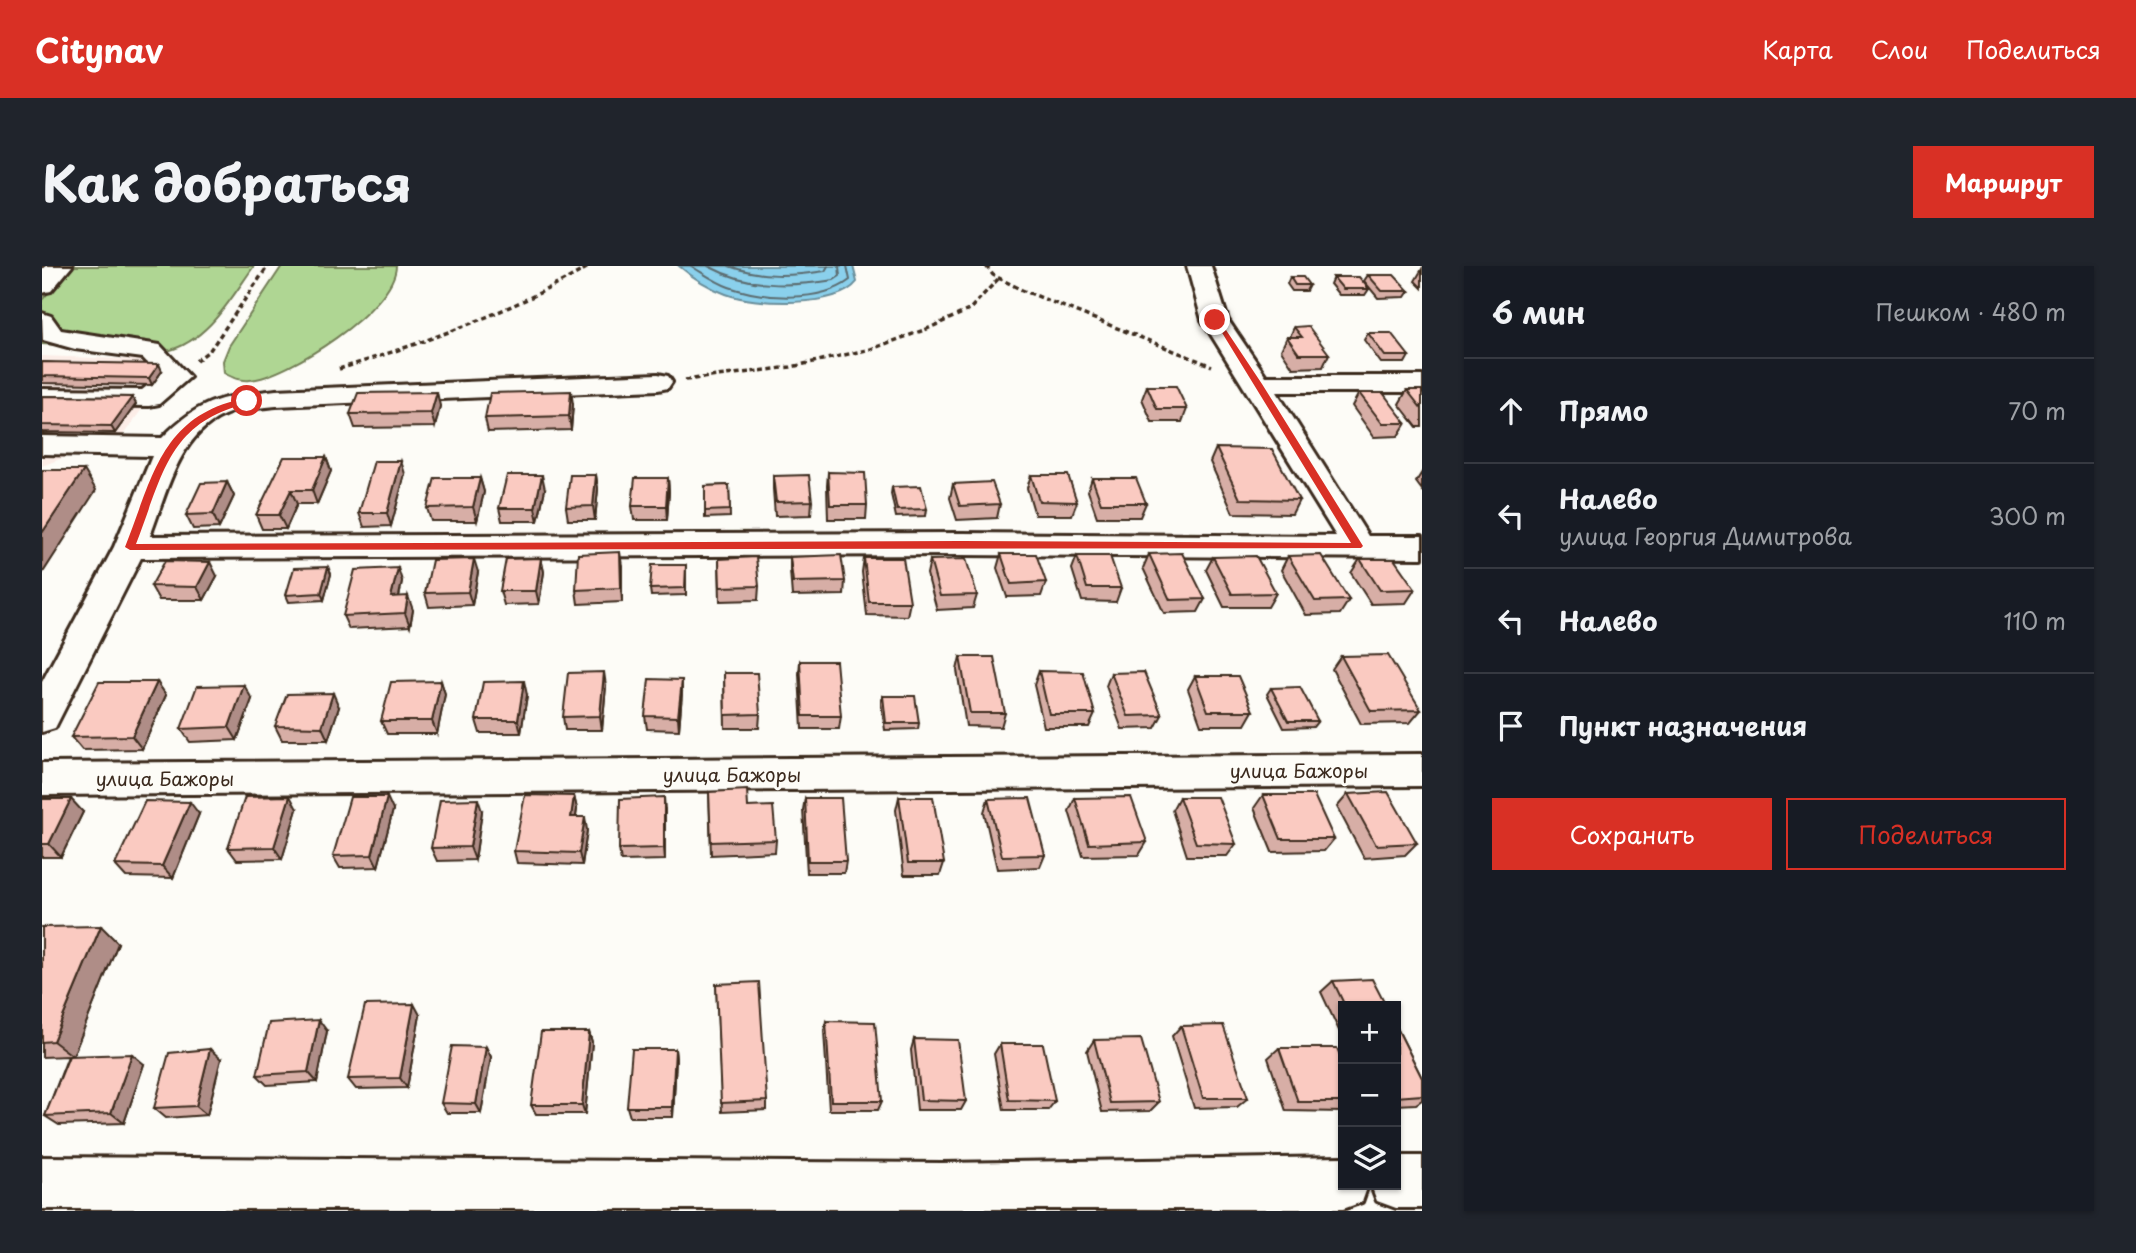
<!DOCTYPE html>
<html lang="ru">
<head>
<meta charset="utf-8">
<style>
  :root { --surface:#171b24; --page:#20242c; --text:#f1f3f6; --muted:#9ea1a6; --line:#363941; --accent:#d93025 }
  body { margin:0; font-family:"Playpen Sans",sans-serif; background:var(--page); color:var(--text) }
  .controls { position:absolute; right:21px; bottom:21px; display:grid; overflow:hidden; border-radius:0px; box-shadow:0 2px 5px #0004 }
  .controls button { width:63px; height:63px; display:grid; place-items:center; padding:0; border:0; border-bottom:2px solid var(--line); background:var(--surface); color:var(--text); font:35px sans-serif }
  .stop { position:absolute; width:21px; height:21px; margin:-16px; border:5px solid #d93025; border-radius:50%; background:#fff }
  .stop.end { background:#d93025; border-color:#fff; box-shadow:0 2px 7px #0008 }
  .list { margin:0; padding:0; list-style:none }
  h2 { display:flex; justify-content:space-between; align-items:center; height:91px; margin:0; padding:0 28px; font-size:30px }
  h2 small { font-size:23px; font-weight:400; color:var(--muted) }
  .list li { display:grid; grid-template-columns:46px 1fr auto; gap:21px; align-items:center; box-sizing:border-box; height:105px; padding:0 28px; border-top:2px solid var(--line) }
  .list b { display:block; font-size:26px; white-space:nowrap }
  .list p { margin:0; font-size:23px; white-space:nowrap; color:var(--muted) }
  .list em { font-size:23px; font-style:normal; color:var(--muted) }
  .actions { display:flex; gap:14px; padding:21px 28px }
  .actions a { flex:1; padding:16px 0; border:2px solid var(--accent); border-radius:0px; text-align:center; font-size:24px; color:var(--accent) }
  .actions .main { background:var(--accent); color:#fff }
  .icon { flex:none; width:38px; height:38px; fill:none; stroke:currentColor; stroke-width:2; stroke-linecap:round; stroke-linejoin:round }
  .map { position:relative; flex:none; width:1380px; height:945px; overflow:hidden; border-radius:0px }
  header { display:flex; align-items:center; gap:42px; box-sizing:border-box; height:98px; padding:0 35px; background:var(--accent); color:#fff }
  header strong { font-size:33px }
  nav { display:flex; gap:38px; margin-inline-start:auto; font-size:24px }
  .intro { display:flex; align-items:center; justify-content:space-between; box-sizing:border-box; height:168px; padding:0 42px }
  h1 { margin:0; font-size:49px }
  .button { padding:18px 32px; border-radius:0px; background:var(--accent); color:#fff; font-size:24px; font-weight:700 }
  main { display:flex; gap:42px; padding:0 42px }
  aside { flex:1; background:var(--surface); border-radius:0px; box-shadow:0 2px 5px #0004 }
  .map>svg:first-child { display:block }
</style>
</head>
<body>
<header>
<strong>Citynav</strong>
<nav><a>Карта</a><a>Слои</a><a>Поделиться</a></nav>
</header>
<div class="intro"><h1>Как добраться</h1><a class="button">Маршрут</a></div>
<main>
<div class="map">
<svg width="1380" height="945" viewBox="0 0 1380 945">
  <rect width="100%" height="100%" fill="#fdfcf7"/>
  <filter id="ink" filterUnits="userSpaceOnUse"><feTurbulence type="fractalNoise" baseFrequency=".0143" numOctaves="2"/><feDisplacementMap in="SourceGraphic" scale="14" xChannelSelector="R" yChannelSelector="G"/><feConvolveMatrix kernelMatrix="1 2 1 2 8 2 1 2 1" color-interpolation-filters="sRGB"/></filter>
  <g filter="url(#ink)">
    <path fill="#fcede7" d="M0 90 105 94 125 109 81 169 0 200Z"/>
    <g fill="#afd693" stroke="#758058" stroke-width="2">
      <path d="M29 0H212C189 32 166 75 125 85L0 78V34Z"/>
      <path d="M240 0H354C353 42 245 111 208 114 198 115 191 112 182 107L181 95 187 80Z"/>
    </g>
    <path fill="#8ad0ec" stroke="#6a8e9a" stroke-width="2" d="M637 0H811L815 16C795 42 713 39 684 28 668 22 650 11 637 0Z"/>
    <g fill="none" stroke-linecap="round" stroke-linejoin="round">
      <g stroke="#5b6c70" stroke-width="2">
        <path d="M649 0C661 7 673 16 687 21 721 33 778 37 808 14L805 0"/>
        <path d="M666 0C707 22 747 21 792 14L798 10 797 0"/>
        <path d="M687 0C719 12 750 10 783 5L786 0"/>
      </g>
      <defs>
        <g id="minor">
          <path d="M4 0H30L9 25 0 27V3Z"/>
          <path d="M1145 0H1169L1186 54 1224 110H1380V126H1235L1326 270H1380V292L919 289 99 292 13 462 0 466V416L72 281 110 190 0 188V170L120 172C159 132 181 131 234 124L616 108 626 110 630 116 626 122 616 124 234 140C220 142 203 142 190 146 137 164 126 224 108 270L919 267 1294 270 1160 54Z"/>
          <path d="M0 47 9 50 19 64 118 79 148 111 117 138 107 140 0 139V123L100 124 118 110 101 92 33 83 1 74Z"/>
          <path d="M1380 488V520L0 529V497Z"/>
          <path d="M1354 890H1380V942H1354L1335 935 1329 919H1354Z"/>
          <path d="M0 891 900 897 1301 891V919H1326L1320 936 1301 943H0Z"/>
        </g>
      </defs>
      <use href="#minor" stroke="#3b2a1e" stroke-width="6"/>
      <g stroke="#3b2a1e" stroke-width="3.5" stroke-dasharray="5 3.5" stroke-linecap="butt">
        <path d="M944 0 951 9 980 24 1170 100"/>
        <path d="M154 95 168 84 226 0"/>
        <path d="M297 103C384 76 469 46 548 0"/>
        <path d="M643 114 749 101 829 83 885 63 927 44 957 12"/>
      </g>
      <use href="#minor" fill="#fdfcf7" fill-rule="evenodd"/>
    </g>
    <g fill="#d7aea6" stroke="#3b2a1e" stroke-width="2">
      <path d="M1380 3V22L1373 15Z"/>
      <path d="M1326 9 1367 25 1363 31 1336 32 1322 15Z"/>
      <path d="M1248 11 1267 19 1264 25H1250L1245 18Z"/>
      <path d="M1291 11 1327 23 1323 29H1297L1288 18Z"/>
      <path d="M1252 61 1287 88 1281 101 1251 102 1239 84 1245 71H1248Z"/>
      <path d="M1326 67 1367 90 1363 97H1339L1322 74Z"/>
      <path d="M0 96 120 105 110 119 0 117Z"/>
      <path d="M1105 120 1145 143 1140 156H1110L1100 133Z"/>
      <path d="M1365 124H1380V161H1375L1357 138Z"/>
      <path d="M1317 127 1364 157 1356 170 1332 171 1310 140Z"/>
      <path d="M0 130 90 131 94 138 73 167 0 166Z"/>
      <path d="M531 138 529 164 446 166 443 152Z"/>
      <path d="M398 140 393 161 313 162 308 148Z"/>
      <path d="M1174 182 1257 234 1250 248 1191 247 1168 196Z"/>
      <path d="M284 191 289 205 275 238H255L244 263H220L214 249Z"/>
      <path d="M786 206 825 239 824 253H786L785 220Z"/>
      <path d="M1380 206V224L1374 216Z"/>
      <path d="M363 208 349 260 322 261 317 247Z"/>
      <path d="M554 209 556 223 553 254H526L524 241Z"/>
      <path d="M989 209 1035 236 1030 249H993L985 222Z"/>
      <path d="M731 210 770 235 769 249 733 250 731 223Z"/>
      <path d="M438 212 442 226 435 255H389L385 242Z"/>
      <path d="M626 212 627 226 625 254H592L590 240Z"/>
      <path d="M1050 212 1104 237 1098 251H1055L1046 225Z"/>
      <path d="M185 216 192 230 177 262 151 263 144 249Z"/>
      <path d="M911 218 958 238 955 252 915 254 908 232Z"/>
      <path d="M687 219 688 251 663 252V220Z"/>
      <path d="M850 221 885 243 884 250 854 251 849 228Z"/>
      <path d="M503 223 496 255H460L457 242Z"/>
      <path d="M959 288 1004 316 999 330 965 331 955 302Z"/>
      <path d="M1107 288 1163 333 1156 346 1122 347 1101 302Z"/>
      <path d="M1035 290 1079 322 1074 336 1040 335 1030 303Z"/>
      <path d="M1246 290 1307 334 1298 348 1264 349 1239 304Z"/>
      <path d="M748 291 803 315 802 329 750 330 748 304Z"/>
      <path d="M1171 291 1234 327 1226 341H1182L1164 304Z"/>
      <path d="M499 292 502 306 497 338 462 339 458 325Z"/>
      <path d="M822 292 868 336 865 350 825 349 820 306Z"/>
      <path d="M677 293 717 320 716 334 678 335Z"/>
      <path d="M1318 293 1373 323 1364 337 1329 338 1309 307Z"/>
      <path d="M888 294 935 329 931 342 895 344 885 308Z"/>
      <path d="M644 299V329L609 330 608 323Z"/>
      <path d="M580 300V336L536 338 534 324Z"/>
      <path d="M286 301 289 308 282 334 247 336 244 329Z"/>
      <path d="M436 306 430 339 387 341 383 327Z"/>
      <path d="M175 310 162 334H117L109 320Z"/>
      <path d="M360 315 357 331 371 344 368 360 307 363 301 350Z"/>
      <path d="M1299 390 1379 444 1368 457 1319 458 1290 403Z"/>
      <path d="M918 391 963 447 959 461 924 460 915 404Z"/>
      <path d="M758 395 799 450 797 463H760L757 408Z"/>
      <path d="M997 405 1053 448 1047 461H1002L992 419Z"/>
      <path d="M682 407 718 448 717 462H683Z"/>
      <path d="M1069 407 1120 449 1113 462 1080 463 1064 420Z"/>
      <path d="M1153 410 1211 445 1203 459H1159L1146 423Z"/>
      <path d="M399 415 403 428 395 468H345L339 455Z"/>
      <path d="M115 416 124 429 100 483 40 484 29 471Z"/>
      <path d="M564 420 560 464H523L521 451Z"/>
      <path d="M1229 422 1276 455 1271 461 1242 462 1225 428Z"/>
      <path d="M640 427 637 464 605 463 603 450Z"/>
      <path d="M485 429 479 467H438L434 454Z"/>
      <path d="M841 430 877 457 876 463 843 464 839 437Z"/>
      <path d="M210 433 195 474 148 476 139 463Z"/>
      <path d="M297 441 286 474H240L233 460Z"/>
      <path d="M667 526 706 541 734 574 733 586 669 589Z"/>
      <path d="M1306 528 1375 577 1363 589 1322 592 1295 541Z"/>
      <path d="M1221 529 1292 573 1282 585 1230 586 1212 542Z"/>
      <path d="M532 530 535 543 534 551 545 564 540 599 475 597 472 585Z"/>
      <path d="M857 531 902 597 898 609H862L854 544Z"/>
      <path d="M1137 531 1194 578 1185 590H1145L1130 544Z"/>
      <path d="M763 532 804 595 802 607H765L761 544Z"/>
      <path d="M1033 532 1105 576 1097 589 1041 590 1027 545Z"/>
      <path d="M0 533 41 546 19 591H0Z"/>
      <path d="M946 533 1003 589 998 601 955 603 942 546Z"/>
      <path d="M255 543 240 593 195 594 186 582Z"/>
      <path d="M351 544 336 601 298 602 291 590Z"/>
      <path d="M623 544V594L579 595 577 583Z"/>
      <path d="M440 545 433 594 395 595 389 582Z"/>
      <path d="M157 548 131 612 84 611 73 599Z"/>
      <path d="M0 661 76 677 31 790 102 798 82 857 17 859 3 850 26 790 0 791Z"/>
      <path d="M1291 715 1344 740H1301V773L1279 726Z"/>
      <path d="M674 718 725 835V844L680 846Z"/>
      <path d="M378 749 365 822 314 823 306 813Z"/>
      <path d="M784 755 840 835 836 844H787L782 765Z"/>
      <path d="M1139 760 1206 832 1195 841 1152 842 1130 770Z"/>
      <path d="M1354 760 1380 812V834L1374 838 1354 839Z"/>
      <path d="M285 765 275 816 225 819 215 809Z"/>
      <path d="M547 766 550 776 543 848H494L489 839Z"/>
      <path d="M872 773 924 835 919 844H875L869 784Z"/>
      <path d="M1052 774 1117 836 1108 845 1060 846 1045 785Z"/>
      <path d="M958 778 1013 835 1006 844H962L952 788Z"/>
      <path d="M444 781 449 791 439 847H405L399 837Z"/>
      <path d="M1237 782 1301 797V846L1244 845 1226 792Z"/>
      <path d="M633 783 634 793 631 851H588L585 841Z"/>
      <path d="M179 793 165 849 124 852 112 842Z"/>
    </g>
    <g fill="#af8d87" stroke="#3b2a1e" stroke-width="2">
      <path d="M117 98 120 105 110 119 107 112Z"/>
      <path d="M529 125 531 138 529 164 527 150Z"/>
      <path d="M395 126 398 140 393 161 389 147Z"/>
      <path d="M90 131 94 138 73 167 69 160Z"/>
      <path d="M284 191 289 205 275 238 270 224Z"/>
      <path d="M359 195 363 208 349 260 345 247Z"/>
      <path d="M42 204 54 224 0 308V267Z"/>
      <path d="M500 209 503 223 496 255 493 242Z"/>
      <path d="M554 209 556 223 553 254 551 240Z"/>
      <path d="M438 212 442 226 435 255 431 241Z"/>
      <path d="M626 212 627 226 625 254 624 240Z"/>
      <path d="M185 216 192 230 177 262 171 248Z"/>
      <path d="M249 224 255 238 244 263 237 249Z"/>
      <path d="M578 286 580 300V336L579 322Z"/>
      <path d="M499 292 502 306 497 338 494 325Z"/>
      <path d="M432 293 436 306 430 339 426 326Z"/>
      <path d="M168 296 175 310 162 334 155 321Z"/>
      <path d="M286 301 289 308 282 334 279 327Z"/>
      <path d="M356 302 360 315 354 345 349 331Z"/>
      <path d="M366 330 371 344 368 360 363 347Z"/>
      <path d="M562 406 564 420 560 464 558 450Z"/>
      <path d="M640 414V427L637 464 636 451Z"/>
      <path d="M399 415 403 428 395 468 390 455Z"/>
      <path d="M482 415 485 429 479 467 476 454Z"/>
      <path d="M115 416 124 429 100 483 90 470Z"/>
      <path d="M202 419 210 433 195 474 187 461Z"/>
      <path d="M291 427 297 441 286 474 280 461Z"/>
      <path d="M248 530 255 543 240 593 232 581Z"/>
      <path d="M532 530 535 543 532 563 529 551Z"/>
      <path d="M345 531 351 544 336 601 330 589Z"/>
      <path d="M622 531 623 544V594L622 582Z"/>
      <path d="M29 533 41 546 19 591 7 578Z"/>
      <path d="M436 533 440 545 433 594 428 581Z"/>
      <path d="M148 536 157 548 131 612 120 600Z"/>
      <path d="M543 551 545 564 540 599 537 587Z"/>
      <path d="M59 660 76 677 31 790 11 775Z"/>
      <path d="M372 738 378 749 365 822 358 812Z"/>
      <path d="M277 754 285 765 275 816 266 806Z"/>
      <path d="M547 766 550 776 543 848 540 839Z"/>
      <path d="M444 781 449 791 439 847 434 838Z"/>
      <path d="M168 783 179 793 165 849 154 840Z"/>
      <path d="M633 783 634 793 631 851 630 841Z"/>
      <path d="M90 788 102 798 82 857 69 847Z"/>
    </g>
    <g fill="#facac1" stroke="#3b2a1e" stroke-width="2">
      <path d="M1326 9H1352L1367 25H1340Z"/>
      <path d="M1248 11H1261L1267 19H1253Z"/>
      <path d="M1291 11H1317L1327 23H1301Z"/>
      <path d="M1266 60 1287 88H1257L1245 71H1260L1252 61Z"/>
      <path d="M1326 67H1349L1367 90H1343Z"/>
      <path d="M0 96 117 98 107 112 0 110Z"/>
      <path d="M1105 120H1134L1145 143H1115Z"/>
      <path d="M1365 124H1380V143Z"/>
      <path d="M529 125 527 150 443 152 448 127Z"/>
      <path d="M395 126 389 147 308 148 316 127Z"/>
      <path d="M1317 127H1341L1364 157H1340Z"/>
      <path d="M0 130 90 131 69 160 0 159Z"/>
      <path d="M1174 182 1230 183 1257 234 1198 233Z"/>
      <path d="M242 191H284L270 224H249L237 249H214Z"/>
      <path d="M332 195H359L345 247H317Z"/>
      <path d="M0 204H42L0 267Z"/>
      <path d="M786 206 823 207 825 239H788Z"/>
      <path d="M465 209H500L493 242H457Z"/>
      <path d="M528 209H554L551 240 524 241Z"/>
      <path d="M767 209 770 235 734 236 731 210Z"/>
      <path d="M989 209H1026L1035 236 997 235Z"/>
      <path d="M393 212H438L431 241 385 242Z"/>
      <path d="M593 212H626L624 240H590Z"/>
      <path d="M1050 212H1094L1104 237H1059Z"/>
      <path d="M185 216 171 248 144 249 159 217Z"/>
      <path d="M950 216 958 238 918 240 911 218Z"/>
      <path d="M687 219 688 244 663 245V220Z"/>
      <path d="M879 220 885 243 855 244 850 221Z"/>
      <path d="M578 286 579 322 534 324 536 288Z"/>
      <path d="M1140 287 1163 333 1128 334 1107 288Z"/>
      <path d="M959 288H994L1004 316 969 318Z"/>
      <path d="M799 289 803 315 751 316 748 291Z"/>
      <path d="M1279 289 1307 334 1273 335 1246 290Z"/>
      <path d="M1035 290H1068L1079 322H1045Z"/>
      <path d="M1214 290 1234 327 1190 328 1171 291Z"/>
      <path d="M714 291 717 320 678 321 677 293Z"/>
      <path d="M499 292 494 325H458L464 293Z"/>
      <path d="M822 292H861L868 336H827Z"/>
      <path d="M432 293 426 326 383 327 390 294Z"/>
      <path d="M924 293 935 329 898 330 888 294Z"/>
      <path d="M1318 293H1352L1373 323 1338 324Z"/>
      <path d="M123 295 168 296 155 321 109 320Z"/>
      <path d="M610 299H644L643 322 608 323Z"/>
      <path d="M286 301 279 327 244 329 252 302Z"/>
      <path d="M356 302 349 331 366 330 363 347 301 350 313 304Z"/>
      <path d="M1346 389 1379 444 1329 445 1299 390Z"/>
      <path d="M918 391H952L963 447H928Z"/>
      <path d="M758 395H794L799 450H761Z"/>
      <path d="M997 405 1041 406 1053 448H1007Z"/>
      <path d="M562 406 558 450 521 451 526 407Z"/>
      <path d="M1102 406 1120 449 1086 450 1069 407Z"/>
      <path d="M682 407H715L718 448 683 449Z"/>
      <path d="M1153 410H1196L1211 445H1166Z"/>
      <path d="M607 413 640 414 636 451 603 450Z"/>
      <path d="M399 415 390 455H339L349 416Z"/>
      <path d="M482 415 476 454H434L441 416Z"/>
      <path d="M57 416H115L90 470 29 471Z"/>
      <path d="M202 419 187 461 139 463 155 420Z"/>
      <path d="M1258 421 1276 455H1246L1229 422Z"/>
      <path d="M291 427 280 461 233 460 245 428Z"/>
      <path d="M841 430H873L877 457H844Z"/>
      <path d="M705 524 706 541 731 540 734 574 669 576 667 526Z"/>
      <path d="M1346 526 1375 577 1334 579 1306 528Z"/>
      <path d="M483 529 532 530 529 551H543L537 587 472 585Z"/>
      <path d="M1221 529H1272L1292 573H1239Z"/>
      <path d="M248 530 232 581 186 582 203 531Z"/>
      <path d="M308 531H345L330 589 291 590Z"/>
      <path d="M622 531V582L577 583 578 533Z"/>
      <path d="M857 531H891L902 597H866Z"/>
      <path d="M1089 531 1105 576 1047 578 1033 532Z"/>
      <path d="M1137 531H1176L1194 578 1154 577Z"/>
      <path d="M763 532H799L804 595H766Z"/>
      <path d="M988 532 1003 589 960 590 946 533Z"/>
      <path d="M0 533H29L7 578H0Z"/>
      <path d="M436 533 428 581 389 582 398 534Z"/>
      <path d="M103 535 148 536 120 600 73 599Z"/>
      <path d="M59 660 11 775 0 776V661Z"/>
      <path d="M1330 713 1344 740H1303L1291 715Z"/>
      <path d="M717 716 725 835 679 837 674 718Z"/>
      <path d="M372 738 358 812 306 813 323 739Z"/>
      <path d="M277 754 266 806 215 809 227 757Z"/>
      <path d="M784 755 833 756 840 835H789Z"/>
      <path d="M1181 759 1206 832H1161L1139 760Z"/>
      <path d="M1354 760 1380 812V829L1354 831Z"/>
      <path d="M499 766H547L540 839H489Z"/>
      <path d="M872 773 916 774 924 835 879 834Z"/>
      <path d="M1099 773 1117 836 1068 837 1052 774Z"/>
      <path d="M958 778H1001L1013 835 967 834Z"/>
      <path d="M410 780 444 781 434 838 399 837Z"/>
      <path d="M1237 782H1295L1301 797V836H1256Z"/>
      <path d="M168 783 154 840 112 842 127 787Z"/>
      <path d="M590 783H633L630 841H585Z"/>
      <path d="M90 788 69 847 3 850 27 790Z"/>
    </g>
  </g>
  <path fill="#d93025" d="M1171 52H1176L1220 118 1321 280 1319 282 88 284 83 281C111 211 119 148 205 132L208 137C126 155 121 209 94 278L919 275 1309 277Z"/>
  <g text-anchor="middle" stroke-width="6" stroke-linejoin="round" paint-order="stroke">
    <g font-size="19" fill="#3b2a1e" stroke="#fdfcf7">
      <text x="1257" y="512">улица Бажоры</text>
      <text x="690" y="516">улица Бажоры</text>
      <text x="123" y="520">улица Бажоры</text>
    </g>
  </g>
</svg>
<div class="controls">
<button>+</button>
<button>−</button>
<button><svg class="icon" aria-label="layers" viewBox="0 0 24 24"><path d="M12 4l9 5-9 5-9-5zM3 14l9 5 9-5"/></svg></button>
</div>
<div class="stop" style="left:205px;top:135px"></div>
<div class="stop end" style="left:1173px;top:54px"></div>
</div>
<aside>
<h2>6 мин<small>Пешком · 480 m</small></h2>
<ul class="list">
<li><svg class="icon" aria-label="ahead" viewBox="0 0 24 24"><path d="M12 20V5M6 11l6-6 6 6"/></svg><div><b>Прямо</b></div><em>70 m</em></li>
<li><svg class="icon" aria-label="left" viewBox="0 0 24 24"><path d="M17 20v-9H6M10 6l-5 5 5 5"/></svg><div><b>Налево</b><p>улица Георгия Димитрова</p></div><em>300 m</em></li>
<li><svg class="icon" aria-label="left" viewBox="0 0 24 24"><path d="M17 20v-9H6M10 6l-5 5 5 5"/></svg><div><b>Налево</b></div><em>110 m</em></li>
<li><svg class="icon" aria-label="arrive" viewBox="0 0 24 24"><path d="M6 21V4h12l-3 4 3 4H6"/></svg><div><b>Пункт назначения</b></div></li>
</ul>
<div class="actions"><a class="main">Сохранить</a><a>Поделиться</a></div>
</aside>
</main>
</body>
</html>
